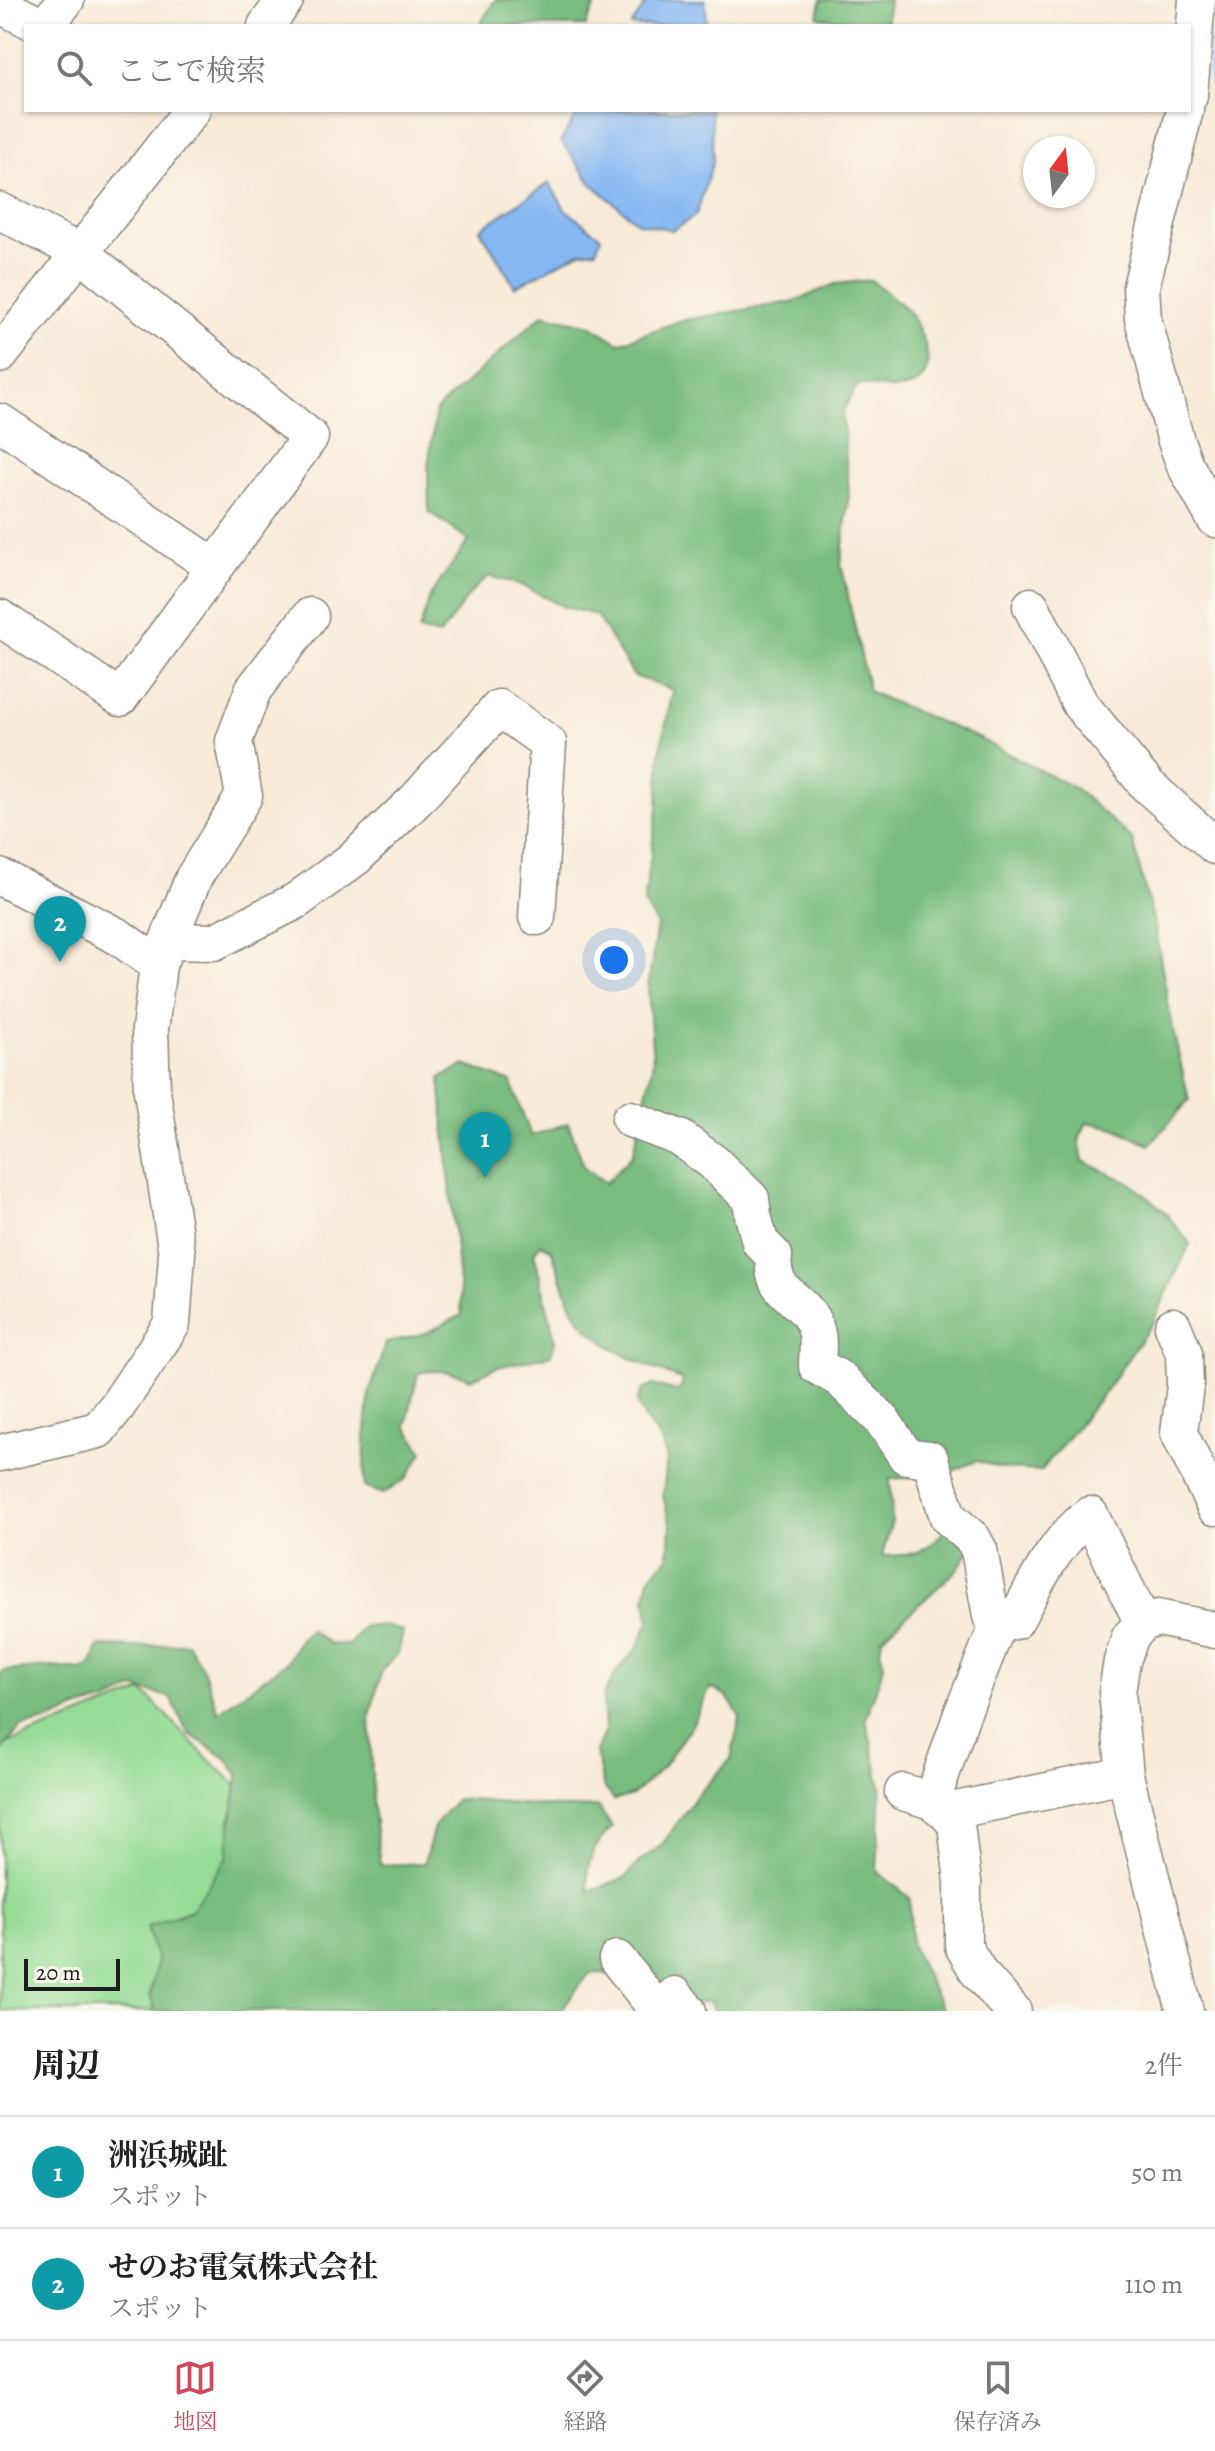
<!DOCTYPE html>
<html lang="ja">
<head>
<meta charset="utf-8">
<style>
  :root { --surface:#fff; --page:#f6f6f6; --text:#222; --muted:#767676; --line:#e0e0e0; --accent:#d1495b }
  body { margin:0; font-family:Alegreya,"Noto Serif JP",serif; background:var(--page); color:var(--text) }
  .compass { position:absolute; left:1023px; top:136px; width:72px; height:72px; border-radius:50%; background:var(--surface); box-shadow:0 2px 6px #0004; rotate:15deg }
  .scale { position:absolute; left:24px; bottom:20px; width:96px; box-sizing:border-box; padding-left:8px; border:4px solid #1c1c1c; border-top:0; font-size:22px; line-height:28px; white-space:nowrap; color:#1c1c1c; -webkit-text-stroke:6px #fbf7ec; paint-order:stroke }
  .you { position:absolute; left:614px; top:960px; width:28px; height:28px; margin:-20px; border:6px solid #fff; border-radius:50%; background:#1a73e8; box-shadow:0 0 0 12px #1a73e833 }
  .badge { display:grid; place-items:center; width:52px; height:52px; border-radius:50%; background:var(--accent); color:#fff; font-size:26px; font-weight:700 }
  .pin { position:absolute; translate:-50% -66px; filter:drop-shadow(0 2px 4px #0008) }
  .pin::after { content:''; position:absolute; top:42px; width:28px; height:24px; background:inherit; clip-path:polygon(0 0,100% 0,50% 100%) }
  .list { margin:0; padding:0; list-style:none }
  h2 { display:flex; justify-content:space-between; align-items:center; height:104px; margin:0; padding:0 32px; font-size:34px }
  h2 small { font-size:26px; font-weight:400; color:var(--muted) }
  .list li { display:grid; grid-template-columns:52px 1fr auto; gap:24px; align-items:center; box-sizing:border-box; height:112px; padding:0 32px; border-top:2px solid var(--line) }
  .list b { display:block; font-size:30px; white-space:nowrap }
  .list p { margin:0; font-size:26px; white-space:nowrap; color:var(--muted) }
  .list em { font-size:26px; font-style:normal; color:var(--muted) }
  .icon { flex:none; width:44px; height:44px; fill:none; stroke:currentColor; stroke-width:2; stroke-linecap:round; stroke-linejoin:round }
  .map { position:relative; flex:none; width:1215px; height:2011px; overflow:hidden }
  .search { position:absolute; background:var(--surface); box-shadow:0 2px 6px #0004; left:24px; right:24px; top:24px; height:88px; display:flex; align-items:center; gap:20px; box-sizing:border-box; padding:0 28px; border-radius:0px; color:var(--muted); font-size:30px }
  .sheet { height:328px; background:var(--surface) }
  nav { display:flex; justify-content:space-around; align-items:center; box-sizing:border-box; height:112px; border-top:2px solid var(--line); background:var(--surface); font-size:22px; color:var(--muted) }
  nav a { display:grid; justify-items:center; gap:4px }
  nav .on { color:var(--accent) }
  .map>svg:first-child { display:block }
</style>
</head>
<body>
<div class="map">
<svg width="1215" height="2011" viewBox="0 0 1215 2011">
  <rect width="100%" height="100%" fill="#fbf7ec"/>
  <filter id="ink" filterUnits="userSpaceOnUse"><feTurbulence type="fractalNoise" baseFrequency=".0125" numOctaves="2"/><feDisplacementMap in="SourceGraphic" scale="16" xChannelSelector="R" yChannelSelector="G"/><feConvolveMatrix kernelMatrix="1 2 1 2 8 2 1 2 1" color-interpolation-filters="sRGB"/></filter>
  <filter id="wash" filterUnits="userSpaceOnUse"><feTurbulence type="fractalNoise" baseFrequency=".006" numOctaves="4" result="noise"/><feDisplacementMap in="SourceGraphic" scale="32" xChannelSelector="R" yChannelSelector="G"/><feGaussianBlur stdDeviation="1.8" result="paint"/><feColorMatrix in="noise" values="0 0 0 0 0 0 0 0 0 0 0 0 0 0 0 0 0 1.4 0 .05"/><feComposite in="paint" operator="in"/></filter>
  <g filter="url(#wash)">
    <rect width="100%" height="100%" fill="#f8ebd8"/>
    <path fill="#96dc96" stroke="#597c59" stroke-width="2" d="M143 1691 200 1751 240 1789 229 1823 252 1848 193 2011H0V1746Z"/>
    <g fill="#78bc7f" stroke="#4a6c4e" stroke-width="2">
      <path d="M495 0H597L586 26H479Z"/>
      <path d="M821 0H889L886 26 818 17Z"/>
      <path d="M871 280C884 291 904 304 913 318 924 337 939 372 914 385 899 393 873 386 858 384L842 413 849 494 841 564 869 692 980 739 1076 789 1132 839 1154 923 1173 1030 1189 1100 1150 1145 1115 1128 1087 1122 1079 1139 1083 1161 1132 1184 1163 1210 1190 1244 1153 1322 1104 1393 1041 1471 1005 1469 977 1461 944 1474 890 1479 892 1521 882 1556C919 1555 922 1554 949 1527L971 1547 957 1570 882 1638 880 1651 884 1665 866 1719 881 1788 877 1871 910 1898 911 1944 943 2011H713L710 2001 674 2008 615 1974 590 1973 560 2011H155L150 1995 157 1961 147 1927 191 1910 227 1858 238 1775 226 1758 188 1733 170 1697 135 1688 107 1701 79 1708 51 1720 21 1727 0 1752V1674L2 1671 52 1667 82 1670 92 1663 99 1646 136 1647 187 1643 204 1671 218 1712 287 1662 300 1639 310 1630 330 1644 349 1645 363 1626H386L403 1631 398 1654 382 1670 370 1715 373 1805 380 1865 424 1863 434 1827 456 1799 573 1808 598 1807 612 1827C593 1847 584 1863 589 1891L626 1877 640 1861 661 1846 698 1794 731 1759 740 1717 726 1695 710 1688 693 1723 663 1767 633 1795 614 1800 603 1785 596 1752 605 1730 603 1696 618 1669 637 1649 649 1622 646 1597 649 1579 668 1557 671 1527 663 1496 667 1458 660 1438 646 1421 637 1402 642 1390 653 1385 678 1391 682 1386 681 1379C641 1364 602 1350 576 1314 567 1300 558 1266 551 1249L541 1244 534 1252 555 1340 551 1355 497 1367 471 1379C452 1371 438 1369 418 1373L406 1426 423 1452 406 1479 383 1494 364 1487 365 1438 370 1391 386 1343 426 1333 462 1315 440 1078 465 1065 511 1082 531 1136 568 1123 585 1168 606 1183 633 1154 653 1062 648 988 657 925 644 902 658 806 661 747 673 690 634 676 596 615 562 606 522 585 489 576 472 591 440 635 419 631 430 596 469 540 429 512 428 466 436 410 543 314 590 325 619 343 679 321 796 301 835 284Z"/>
    </g>
    <g fill="#85b8f2" stroke="#506a87" stroke-width="2">
      <path d="M648 0H705L707 26H631Z"/>
      <path d="M579 110H711L713 161 696 215 673 230 638 223 593 185 561 141Z"/>
      <path d="M549 183 565 209 601 237 596 250 580 252 515 287 480 229Z"/>
    </g>
    <g fill="none" stroke-linecap="round" stroke-linejoin="round">
      <path stroke="#85b8f2" stroke-width="10" d="M1215 37 1213 71 1215 83"/>
    </g>
  </g>
  <g filter="url(#ink)">
    <g fill="none" stroke-linecap="round" stroke-linejoin="round">
      <defs>
        <g id="street">
          <path d="M0 5 41 26"/>
          <path d="M45 26 66 0"/>
          <path d="M266 26 285 0"/>
          <path d="M1189 96 1197 0"/>
          <path d="M1185 110 1141 287 1143 319 1176 441 1185 465 1215 519"/>
          <path d="M0 211 79 252 310 437 120 698 0 618"/>
          <path d="M0 355 192 110"/>
          <path d="M0 422 215 567"/>
          <path d="M1031 606 1080 704 1147 785 1215 846"/>
          <path d="M0 877 119 937 158 965 150 1030 152 1091 177 1254 172 1324 118 1405 98 1430 0 1453"/>
          <path d="M168 941 214 942 296 901 355 858 415 801 499 708 548 743 537 917"/>
          <path d="M160 960 194 877 244 796 234 741 253 690 310 616"/>
          <path d="M630 1119 680 1138 713 1162 751 1199 753 1215 760 1242 774 1256C769 1296 804 1295 815 1327 820 1339 817 1354 817 1366L840 1379 882 1420 906 1456 930 1459 948 1517 973 1539 979 1550 991 1616 1001 1624 1015 1621C1035 1585 1055 1540 1090 1515L1143 1623"/>
          <path d="M1173 1326 1184 1353 1185 1386 1179 1433 1215 1507"/>
          <path d="M903 1792 932 1801 946 1812 956 1824 963 1882V1946L979 1973 1013 2011"/>
          <path d="M932 1801 962 1714 999 1622"/>
          <path d="M946 1812 1125 1775"/>
          <path d="M617 1959 657 2010 675 1995 688 2011"/>
          <path d="M1185 2011 1125 1775 1117 1692 1122 1661 1130 1637 1143 1623 1158 1618 1215 1630"/>
        </g>
      </defs>
      <use href="#street" stroke="#8a847a" stroke-width="39"/>
      <use href="#street" stroke="#fff" stroke-width="36"/>
    </g>
  </g>
</svg>
<svg class="compass" viewBox="-18 -18 36 36"><path d="M0-13l5 13h-10z" fill="#e53935"/><path d="M0 13l5-13h-10z" fill="#767676"/></svg>
<div class="scale">20 m</div>
<div class="you"></div>
<div class="pin badge" style="left:485px;top:1178px;background:#0f9aa8">1</div>
<div class="pin badge" style="left:60px;top:962px;background:#0f9aa8">2</div>
<div class="search"><svg class="icon" aria-label="search" viewBox="0 0 24 24"><circle cx="10" cy="10" r="6"/><path d="M15 15l6 6"/></svg>ここで検索</div>
</div>
<section class="sheet">
<h2>周辺<small>2件</small></h2>
<ul class="list">
<li><span class="badge" style="background:#0f9aa8">1</span><div><b>洲浜城趾</b><p>スポット</p></div><em>50 m</em></li>
<li><span class="badge" style="background:#0f9aa8">2</span><div><b>せのお電気株式会社</b><p>スポット</p></div><em>110 m</em></li>
</ul>
</section>
<nav>
<a class="on"><svg class="icon" aria-label="map" viewBox="0 0 24 24"><path d="M3 6l6-2 6 2 6-2v14l-6 2-6-2-6 2zM9 4v14M15 6v14"/></svg>地図</a>
<a><svg class="icon" aria-label="directions" viewBox="0 0 24 24"><path d="M12 3l9 9-9 9-9-9zM9 14v-3h6M13 9l2 2-2 2"/></svg>経路</a>
<a><svg class="icon" aria-label="saved" viewBox="0 0 24 24"><path d="M7 4h10v16l-5-4-5 4z"/></svg>保存済み</a>
</nav>
</body>
</html>
